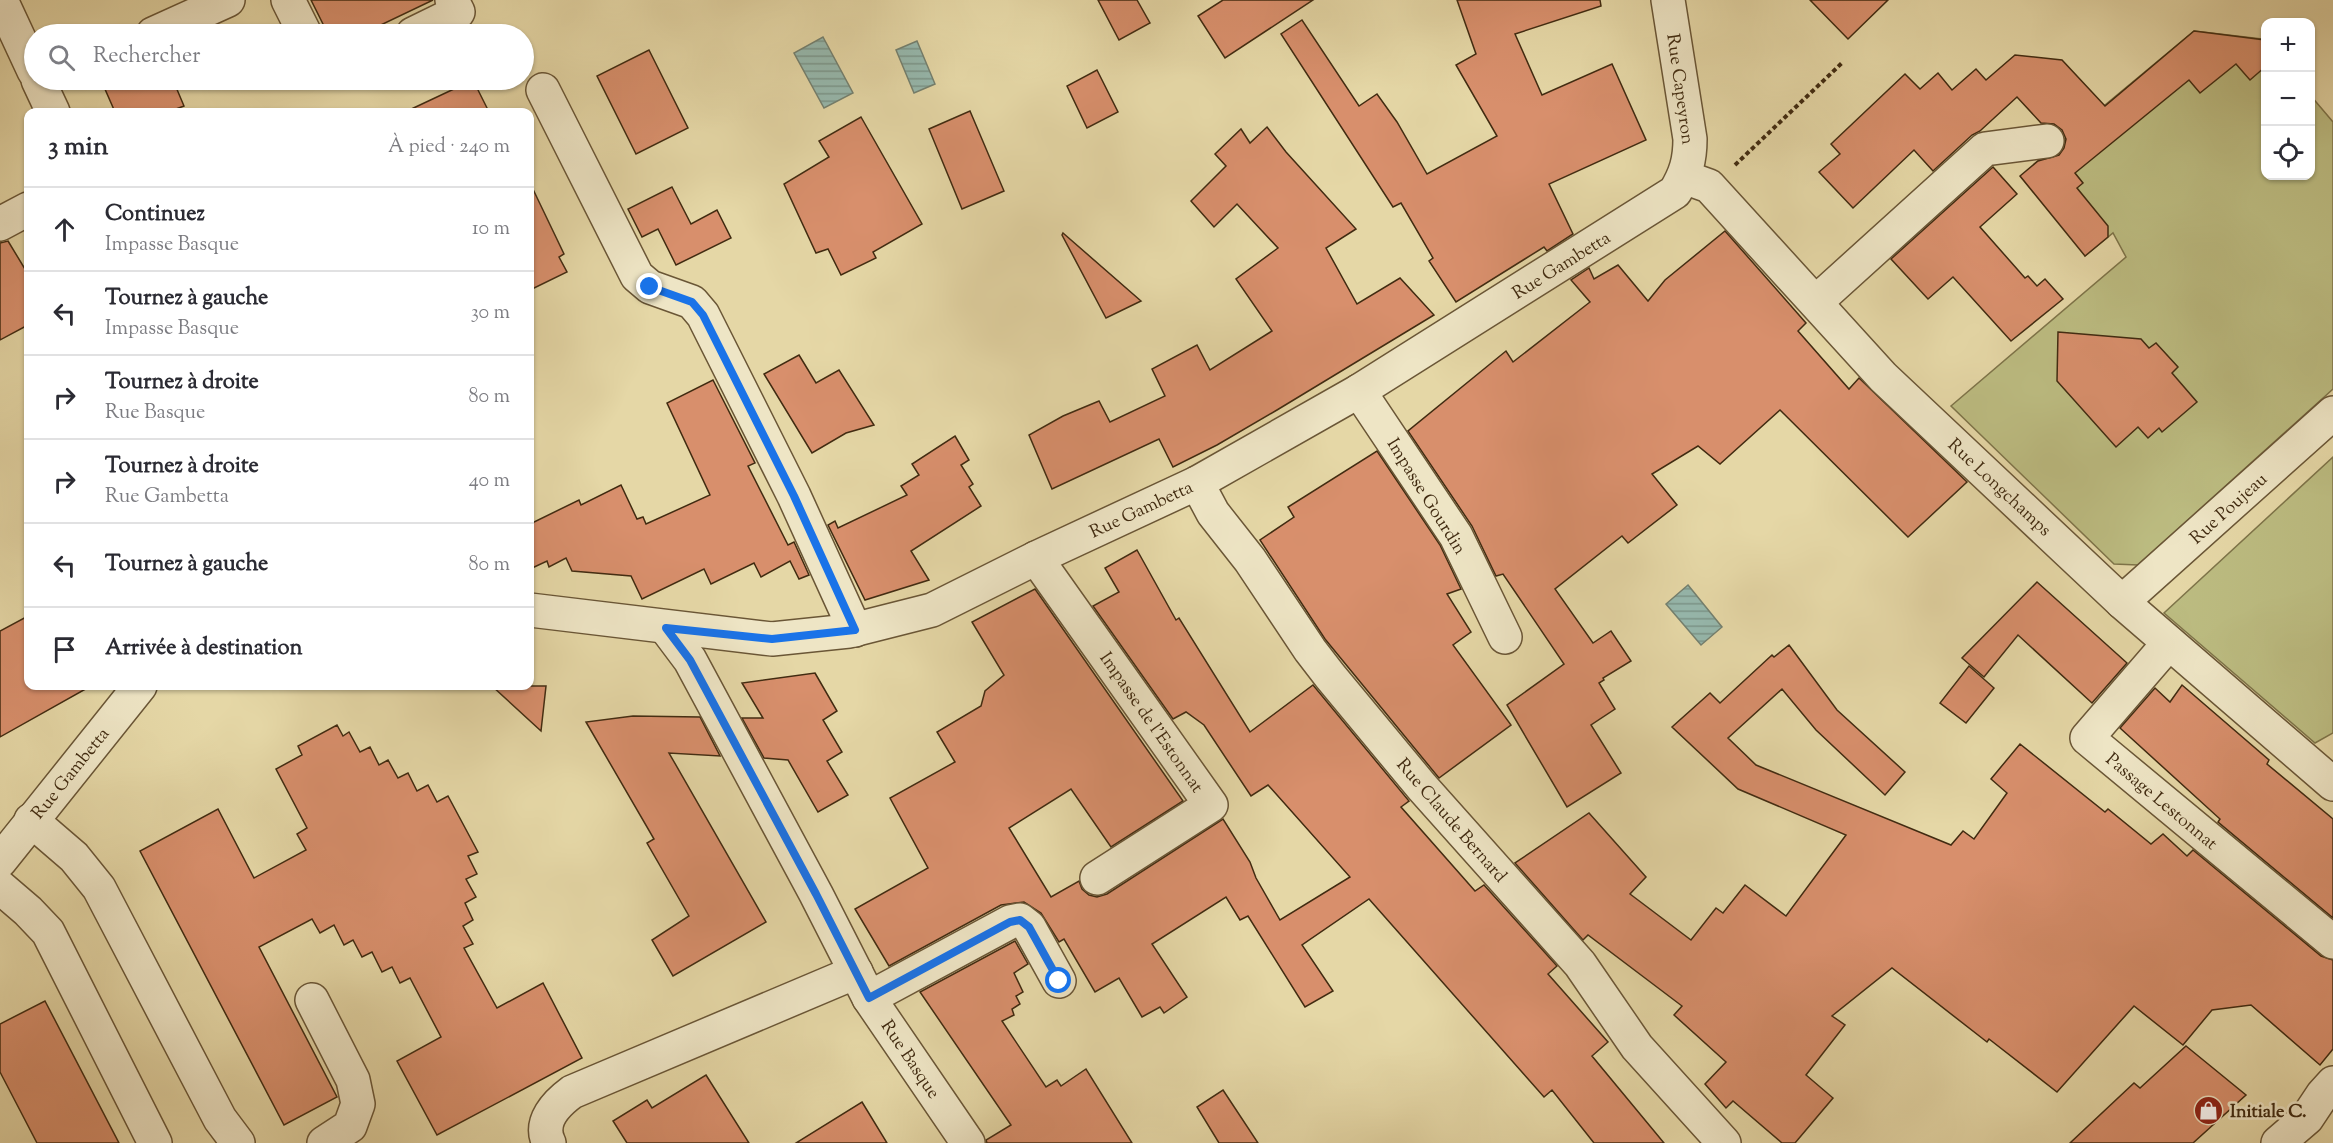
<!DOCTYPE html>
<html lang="fr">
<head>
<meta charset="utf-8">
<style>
  :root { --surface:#fff; --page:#f7f7f7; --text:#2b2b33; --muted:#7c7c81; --line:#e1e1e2 }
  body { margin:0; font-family:"Sorts Mill Goudy",serif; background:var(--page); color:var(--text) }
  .controls { position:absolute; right:18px; top:18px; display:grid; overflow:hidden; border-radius:12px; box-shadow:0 2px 4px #0004 }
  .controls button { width:54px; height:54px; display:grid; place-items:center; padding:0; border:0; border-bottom:2px solid var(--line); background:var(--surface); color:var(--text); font:30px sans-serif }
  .stop { position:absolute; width:18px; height:18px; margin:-14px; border:4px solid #1a73e8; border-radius:50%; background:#fff }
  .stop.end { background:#1a73e8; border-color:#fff; box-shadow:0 2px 6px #0008 }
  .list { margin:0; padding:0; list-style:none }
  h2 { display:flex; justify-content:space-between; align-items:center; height:78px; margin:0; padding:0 24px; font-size:26px }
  h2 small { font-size:20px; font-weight:400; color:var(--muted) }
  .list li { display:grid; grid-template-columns:39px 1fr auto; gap:18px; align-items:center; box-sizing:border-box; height:84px; padding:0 24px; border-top:2px solid var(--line) }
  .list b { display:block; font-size:22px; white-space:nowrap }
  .list p { margin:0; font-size:20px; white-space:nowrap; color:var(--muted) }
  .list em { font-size:20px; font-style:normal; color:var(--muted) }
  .icon { flex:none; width:33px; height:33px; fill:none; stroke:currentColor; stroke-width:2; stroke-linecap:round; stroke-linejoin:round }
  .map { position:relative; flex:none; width:2333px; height:1143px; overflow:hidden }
  .search { position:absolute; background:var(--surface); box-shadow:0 2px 4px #0004; left:24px; top:24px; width:510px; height:66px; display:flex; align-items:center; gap:15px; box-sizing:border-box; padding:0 21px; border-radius:33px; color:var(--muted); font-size:22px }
  .panel { position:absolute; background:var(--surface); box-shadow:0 2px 4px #0004; left:24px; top:108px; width:510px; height:582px; border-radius:12px }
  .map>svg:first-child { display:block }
</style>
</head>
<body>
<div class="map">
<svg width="2333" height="1143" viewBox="0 0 2333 1143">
  <defs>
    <pattern id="water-rules" width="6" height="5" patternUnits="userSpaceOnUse" patternTransform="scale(1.5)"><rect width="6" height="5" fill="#96b8ad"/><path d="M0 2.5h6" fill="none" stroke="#7c968b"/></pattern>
  </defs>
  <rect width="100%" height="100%" fill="#e5d7a6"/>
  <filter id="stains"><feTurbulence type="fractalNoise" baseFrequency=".00333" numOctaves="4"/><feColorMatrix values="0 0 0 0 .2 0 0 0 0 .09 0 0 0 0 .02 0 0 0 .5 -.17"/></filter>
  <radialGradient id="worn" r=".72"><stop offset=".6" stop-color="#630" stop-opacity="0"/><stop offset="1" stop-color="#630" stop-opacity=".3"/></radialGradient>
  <g fill="#bcbc81" stroke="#7e7449" stroke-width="1.5">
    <path d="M2194 31 2262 39 2266 44V176H2310L2311 96 2333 122V389L2138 565 2114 564 1951 406 2126 257 2113 233 2085 256 2062 198 2034 164Z"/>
    <path d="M2333 457V733L2315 743 2164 613Z"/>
  </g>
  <g fill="url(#water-rules)" stroke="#74806f" stroke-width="1.5">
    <path d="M823 37 853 93 824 108 794 53Z"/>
    <path d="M917 41 935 84 914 93 896 50Z"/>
    <path d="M1688 585 1722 627 1701 645 1666 604Z"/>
  </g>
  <g fill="#d88f6c" stroke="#412b11" stroke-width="1.5">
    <path d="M311 0H433L362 34H328Z"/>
    <path d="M1098 0H1137L1150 23 1119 40Z"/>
    <path d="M1223 0H1313L1225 58 1198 16Z"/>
    <path d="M1457 0H1600L1601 6 1515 34 1542 95 1612 64 1646 140 1549 184 1573 234 1547 251 1544 247 1456 302 1429 261 1433 258 1401 203 1393 207 1281 34 1302 20 1359 106 1377 94 1397 122 1427 174 1497 136 1456 65 1476 54Z"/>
    <path d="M1810 0H1888L1848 39Z"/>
    <path d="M2194 31 2265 40V67L2250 80 2236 64 2200 93 2189 80 2075 173 2083 183 2077 188 2108 226V237L2085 256 2020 176 2038 161 2059 155 2064 148 2066 139 2062 130 2054 124 2041 123 2017 97 1980 131 1972 135 1933 171 1914 150 1853 208 1819 172 1840 154 1831 144 1905 74 1920 89 1938 73 1952 90 1976 69 1986 80 2015 55 2062 60 2105 106Z"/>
    <path d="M649 50 688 128 636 154 597 76Z"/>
    <path d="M1097 70 1118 112 1087 128 1067 86Z"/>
    <path d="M101 80H173L184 106 168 112H115Z"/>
    <path d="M473 80 489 112H405Z"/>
    <path d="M970 111 1004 191 962 209 929 129Z"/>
    <path d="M861 117 922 224 873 252 876 258 841 275 828 249 816 253 784 184 829 157 819 141Z"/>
    <path d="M1267 127 1286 152 1356 229 1326 248 1357 304 1400 278 1434 315 1277 410 1217 445 1173 467 1159 439 1052 489 1029 435 1063 416 1099 401 1110 422 1165 396 1152 369 1197 345 1210 370 1272 331 1236 279 1278 248 1237 204 1214 227 1191 201 1226 166 1215 154 1241 129 1250 143Z"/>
    <path d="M1993 167 2017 194 1980 227 2025 278 2028 276 2037 286 2045 279 2063 299 2011 341 1953 277 1928 299 1891 259Z"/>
    <path d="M530 183 564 254 559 257 567 272 530 290Z"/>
    <path d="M672 187 691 224 717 210 731 238 676 265 658 229 642 237 628 209Z"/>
    <path d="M1725 231 1806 323 1798 331 1849 389 1859 378 1967 482 1908 537 1780 410 1720 464 1698 446 1652 474 1677 505 1628 543 1622 536 1555 589 1593 643 1611 631 1631 661 1603 678 1604 680 1599 683 1615 709 1591 725 1621 773 1567 807 1507 705 1564 664 1503 574 1496 576 1472 526 1408 431 1506 351 1513 362 1590 302 1571 280 1589 268 1594 279 1618 265 1648 301 1665 280Z"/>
    <path d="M1063 233 1141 301 1106 318 1062 235Z"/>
    <path d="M8 241 28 274V325L0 340V243Z"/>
    <path d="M2058 332 2141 339 2149 348 2156 343 2178 367 2172 373 2197 402 2162 432 2159 428 2148 438 2138 427 2116 447 2057 381Z"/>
    <path d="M799 355 816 383 839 370 874 425 846 433 812 453 764 374Z"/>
    <path d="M713 380 755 463 748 466 788 545 794 542 809 575 799 579 790 561 761 577 754 563 711 584 704 569 642 599 631 576 572 571 566 558 549 567 547 561 530 569V524L579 500 581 505 621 485 637 519 643 517 646 524 710 495 667 403Z"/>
    <path d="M955 436 969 460 961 465 973 484 969 487 981 506 911 551 929 580 865 600 828 525 835 521 838 528 907 495 901 486 919 475 912 464Z"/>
    <path d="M1377 451 1440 545 1461 589 1447 594 1471 632 1453 645 1511 725 1439 778 1325 639 1260 540 1294 517 1288 507Z"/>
    <path d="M1137 550 1176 620 1179 618 1250 732 1313 685 1409 801 1401 807 1475 891 1484 885 1557 966 1548 974 1608 1042 1592 1056 1664 1143H1594L1552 1090 1544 1097 1369 899 1302 945 1333 991 1305 1007 1248 916 1240 920 1226 897 1152 944 1187 997 1164 1013 1160 1007 1142 1017 1119 978 1095 992 1064 939 1059 942 1041 913 1024 902 1001 905 889 966 855 909 928 868 890 798 955 762 937 732 981 706 985 691 1004 675 972 622 1035 589 1183 801 1111 847 1071 789 1009 828 1051 897 1079 881 1082 889 1089 895 1097 897 1107 894 1223 819 1250 862 1256 878 1280 920 1350 877 1268 785 1251 796 1204 725 1186 712 1173 719 1093 606 1119 592 1105 568Z"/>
    <path d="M2037 582 2127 663 2092 703 2018 635 1984 677 1962 658Z"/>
    <path d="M28 616V686H91L0 737V631Z"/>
    <path d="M1789 645 1837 710 1905 772 1885 795 1816 730 1782 689 1728 738 1756 765 1951 845 1963 831 1974 839 2007 793 1991 779 2020 744 2105 812 2108 809 2151 844 2163 834 2187 856 2193 850 2321 956 2333 960V1049L2320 1065 2251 1005 2212 1010 2183 1045 2134 1006 2057 1092 1989 1039 1987 1042 1892 968 1832 1016 1845 1025 1806 1075 1833 1098 1795 1143H1782L1733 1101 1726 1108 1705 1084 1726 1062 1674 1015 1682 1006 1588 935 1583 940 1515 863 1589 813 1646 877 1630 894 1691 940 1716 908 1723 913 1745 885 1786 916 1846 835 1738 789 1672 727 1710 693 1720 703 1772 655 1774 657Z"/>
    <path d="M1969 666 1994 688 1966 723 1940 703Z"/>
    <path d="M815 673 837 711 823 720 842 752 827 761 848 795 818 812 788 760 764 758 742 718H763L742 683Z"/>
    <path d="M2182 685 2269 760 2267 764 2333 819V918L2218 822 2220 819 2120 728 2155 688 2170 702Z"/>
    <path d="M492 686H546L541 731Z"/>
    <path d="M633 716 700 717 720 756 669 753 766 922 673 976 652 940 689 916 647 843 654 839 586 722Z"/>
    <path d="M337 725 343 736 349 732 360 752 370 747 379 765 388 760 398 778 408 773 417 791 428 785 437 802 448 796 478 852 468 856 477 874 466 879 476 897 465 903 473 920 463 926 473 944 464 948 497 1008 543 983 582 1058 437 1135 397 1061 441 1037 410 978 400 983 392 967 382 972 372 952 362 957 353 940 344 945 334 925 320 933 312 919 259 947 337 1097 284 1125 140 851 218 809 254 878 306 850 297 834 307 828 276 769 302 755 298 746Z"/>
    <path d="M1015 941 1028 964 1014 973 1023 992 1016 996 1020 1004 1012 1009 1014 1015 1002 1021 1046 1087 1057 1080 1061 1086 1086 1069 1132 1143H987L986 1140 1011 1125 920 992Z"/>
    <path d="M45 1001 119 1143H37L0 1072V1024Z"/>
    <path d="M2186 1046 2246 1095 2193 1143H2070L2134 1083 2140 1088Z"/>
    <path d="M706 1075 749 1143H627L613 1121 647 1100 652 1108Z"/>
    <path d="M1223 1090 1258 1143H1219L1197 1107Z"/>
    <path d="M862 1102 887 1143H796Z"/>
  </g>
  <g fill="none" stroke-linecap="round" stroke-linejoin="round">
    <defs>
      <g id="minor">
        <path d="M1 0 34 71"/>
        <path d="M288 0 305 34"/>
        <path d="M153 34 228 0"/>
        <path d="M413 34 458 12 452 0"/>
        <path d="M38 80 53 112"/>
        <path d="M543 90 637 276 650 287 692 302 703 315 794 496 855 630"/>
        <path d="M1684 177 1709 186 1883 377 2122 602 2333 784"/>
        <path d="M0 224 28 209"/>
        <path d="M1816 302 1985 149 2047 141"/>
        <path d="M1359 391 1456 536 1505 637"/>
        <path d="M1197 483 1213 513 1250 560 1310 650 1330 676 1422 787 1580 964 1637 1047 1724 1143"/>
        <path d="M1036 558 1211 805 1097 878"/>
        <path d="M2122 602 2333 413"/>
        <path d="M530 610 772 639 849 631 932 610 1036 558 1197 483 1359 391 1675 192C1686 174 1690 160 1690 139L1668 0"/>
        <path d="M666 628 690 660 816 894 869 998 968 1143"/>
        <path d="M2169 643 2087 738 2333 942"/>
        <path d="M31 820 74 857 99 888 220 1119 238 1143"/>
        <path d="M0 861 140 686"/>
        <path d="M0 887 28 911 48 932 155 1143"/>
        <path d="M869 998 1010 922 1020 920 1029 927 1059 981"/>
        <path d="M312 1000 353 1080 358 1104 350 1126 324 1143"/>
        <path d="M549 1143C538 1122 557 1103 572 1092L856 972"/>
        <path d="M2278 1143 2307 1118 2323 1094 2333 1083"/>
      </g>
    </defs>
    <use href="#minor" stroke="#6a5636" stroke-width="36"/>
    <path stroke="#412b11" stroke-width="4" stroke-dasharray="4.5 3" stroke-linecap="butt" d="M1735 165 1843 62"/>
    <use href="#minor" stroke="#eee5c5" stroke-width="33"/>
  </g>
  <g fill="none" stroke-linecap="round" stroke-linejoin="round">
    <path stroke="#1a73e8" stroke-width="8" d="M650 287 692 302 703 315 794 496 855 630 772 639 666 628 690 660 816 894 869 998 1010 922 1020 920 1029 927 1059 981"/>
  </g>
  <defs>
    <symbol id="shop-disc" viewBox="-11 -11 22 22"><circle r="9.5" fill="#8f2418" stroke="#eee5c5"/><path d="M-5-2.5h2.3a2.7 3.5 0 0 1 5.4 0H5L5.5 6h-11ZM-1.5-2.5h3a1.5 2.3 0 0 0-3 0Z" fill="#fff"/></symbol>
  </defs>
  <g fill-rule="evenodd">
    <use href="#shop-disc" x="2192" y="1094" width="33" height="33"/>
  </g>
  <g text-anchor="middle" stroke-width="5" stroke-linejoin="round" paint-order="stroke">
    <g font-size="18" fill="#412b11" stroke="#eee5c5">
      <text transform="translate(1681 89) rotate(82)" y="6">Rue Capeyron</text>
      <text transform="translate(1561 265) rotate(-32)" y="6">Rue Gambetta</text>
      <text transform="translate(2000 487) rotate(43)" y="6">Rue Longchamps</text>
      <text transform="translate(1427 496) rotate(58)" y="6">Impasse Gourdin</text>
      <text transform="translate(2228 508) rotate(-42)" y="6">Rue Poujeau</text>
      <text transform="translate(1141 509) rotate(-25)" y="6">Rue Gambetta</text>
      <text transform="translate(1152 722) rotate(55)" y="6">Impasse de l'Estonnat</text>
      <text transform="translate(70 773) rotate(-51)" y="6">Rue Gambetta</text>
      <text transform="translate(2162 801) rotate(40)" y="6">Passage Lestonnat</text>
      <text transform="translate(1452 820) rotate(49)" y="6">Rue Claude Bernard</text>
      <text transform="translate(911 1059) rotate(56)" y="6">Rue Basque</text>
    </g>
    <g font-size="18" font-weight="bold" fill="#412b11" stroke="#eee5c5" text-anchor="start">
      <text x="2230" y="1117">Initiale C.</text>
    </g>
  </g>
  <rect width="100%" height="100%" filter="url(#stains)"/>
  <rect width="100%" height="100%" fill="url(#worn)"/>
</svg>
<div class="controls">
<button>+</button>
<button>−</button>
<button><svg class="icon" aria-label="locate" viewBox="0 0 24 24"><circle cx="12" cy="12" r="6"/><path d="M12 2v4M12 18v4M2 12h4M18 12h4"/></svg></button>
</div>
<div class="stop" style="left:1059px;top:981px"></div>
<div class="stop end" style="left:650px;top:287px"></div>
<div class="search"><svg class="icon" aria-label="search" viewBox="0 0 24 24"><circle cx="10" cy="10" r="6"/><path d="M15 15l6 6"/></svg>Rechercher</div>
<section class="panel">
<h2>3 min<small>À pied · 240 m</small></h2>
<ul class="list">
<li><svg class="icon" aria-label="ahead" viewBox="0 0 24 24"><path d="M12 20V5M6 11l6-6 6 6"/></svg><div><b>Continuez</b><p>Impasse Basque</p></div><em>10 m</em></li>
<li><svg class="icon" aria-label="left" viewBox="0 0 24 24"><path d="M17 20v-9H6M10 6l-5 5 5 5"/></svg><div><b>Tournez à gauche</b><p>Impasse Basque</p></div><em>30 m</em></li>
<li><svg class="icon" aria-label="right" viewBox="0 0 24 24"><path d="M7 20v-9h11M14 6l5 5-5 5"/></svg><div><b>Tournez à droite</b><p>Rue Basque</p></div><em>80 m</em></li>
<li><svg class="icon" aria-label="right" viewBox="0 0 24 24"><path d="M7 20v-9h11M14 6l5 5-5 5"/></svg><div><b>Tournez à droite</b><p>Rue Gambetta</p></div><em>40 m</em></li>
<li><svg class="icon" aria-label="left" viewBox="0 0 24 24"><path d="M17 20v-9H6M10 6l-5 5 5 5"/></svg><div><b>Tournez à gauche</b></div><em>80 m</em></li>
<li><svg class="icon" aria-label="arrive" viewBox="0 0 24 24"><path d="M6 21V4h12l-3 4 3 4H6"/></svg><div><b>Arrivée à destination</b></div></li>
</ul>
</section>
</div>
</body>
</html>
